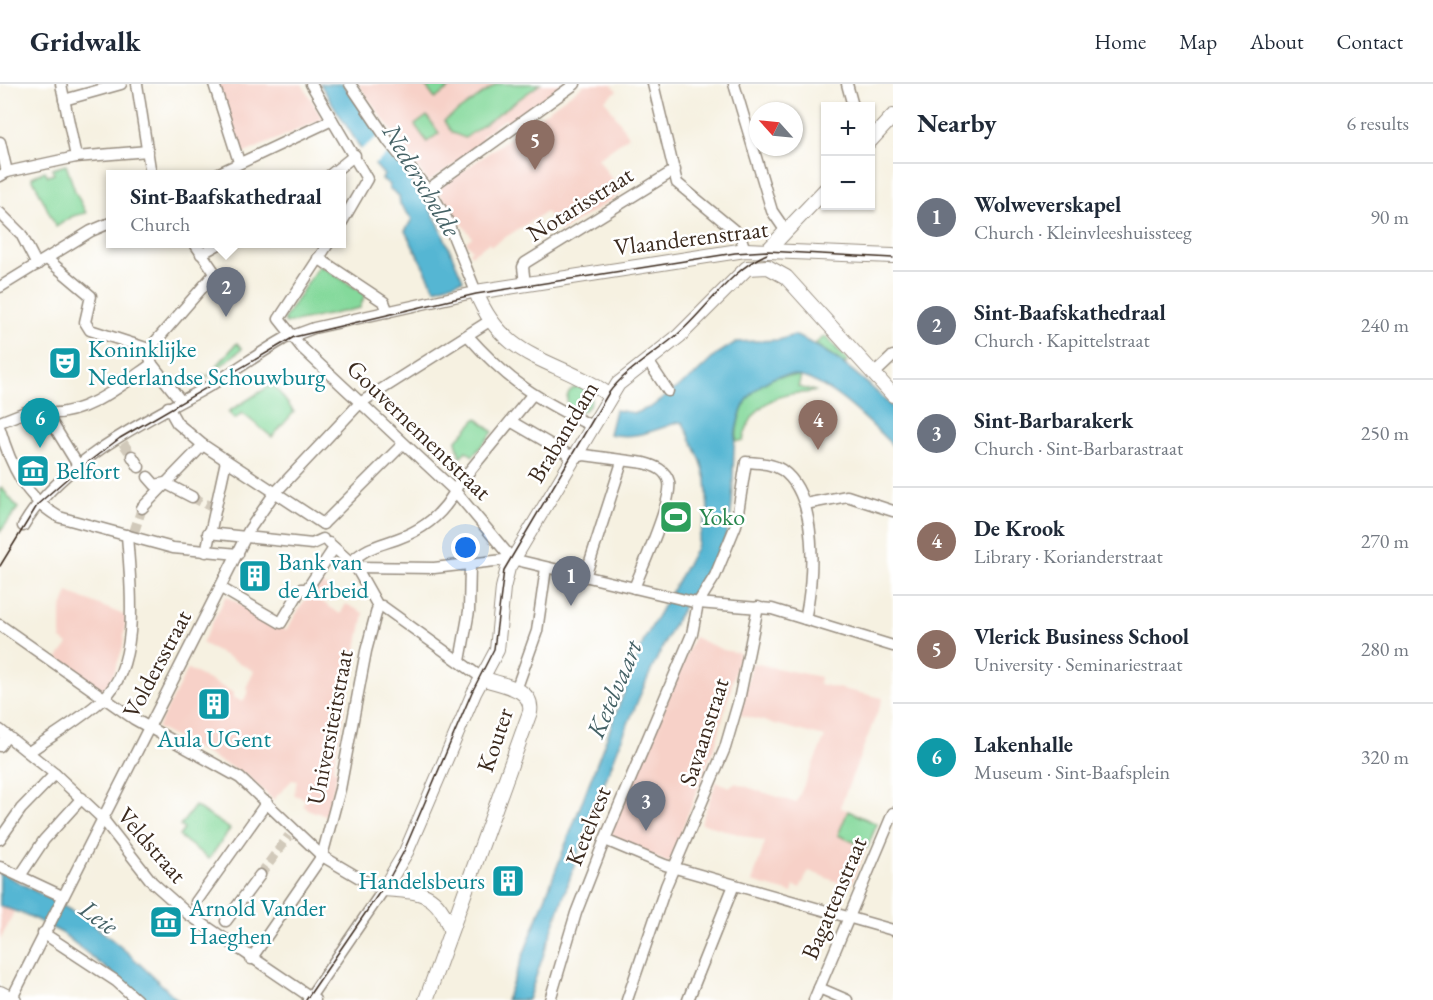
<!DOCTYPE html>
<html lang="en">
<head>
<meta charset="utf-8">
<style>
  :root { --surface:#fff; --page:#f2f2f3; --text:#1f2937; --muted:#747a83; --line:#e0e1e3; --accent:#b5179e }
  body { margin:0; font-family:"EB Garamond",serif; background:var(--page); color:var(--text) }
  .controls { position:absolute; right:18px; top:18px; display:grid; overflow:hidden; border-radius:0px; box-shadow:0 2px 4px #0004 }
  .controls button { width:54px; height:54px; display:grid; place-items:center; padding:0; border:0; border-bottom:2px solid var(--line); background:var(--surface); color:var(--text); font:30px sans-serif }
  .compass { position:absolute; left:749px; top:18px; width:54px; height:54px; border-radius:50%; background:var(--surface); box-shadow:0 2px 4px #0004; rotate:297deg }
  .you { position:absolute; left:466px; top:464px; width:21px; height:21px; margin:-15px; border:4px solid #fff; border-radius:50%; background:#1a73e8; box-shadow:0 0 0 9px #1a73e833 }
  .badge { display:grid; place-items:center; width:39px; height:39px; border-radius:50%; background:var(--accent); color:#fff; font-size:20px; font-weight:700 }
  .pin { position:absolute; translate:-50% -50px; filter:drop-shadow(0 2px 3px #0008) }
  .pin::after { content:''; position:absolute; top:32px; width:21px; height:18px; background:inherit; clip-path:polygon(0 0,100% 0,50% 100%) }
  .popup { position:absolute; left:106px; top:86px; width:240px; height:78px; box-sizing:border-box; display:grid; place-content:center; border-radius:0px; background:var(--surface); filter:drop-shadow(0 2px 4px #0005); font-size:20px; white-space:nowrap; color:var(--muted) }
  .popup b { font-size:22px; color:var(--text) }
  .popup::after { content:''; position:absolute; left:50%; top:100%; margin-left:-12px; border:12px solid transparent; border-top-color:var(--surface) }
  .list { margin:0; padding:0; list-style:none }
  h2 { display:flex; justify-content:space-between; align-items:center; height:78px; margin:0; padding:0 24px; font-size:26px }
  h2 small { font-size:20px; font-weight:400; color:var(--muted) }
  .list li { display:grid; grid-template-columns:39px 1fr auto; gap:18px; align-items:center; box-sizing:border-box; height:108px; padding:0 24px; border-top:2px solid var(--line) }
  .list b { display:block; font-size:22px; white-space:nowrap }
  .list p { margin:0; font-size:20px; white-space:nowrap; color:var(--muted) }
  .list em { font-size:20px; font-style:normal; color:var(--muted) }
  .map { position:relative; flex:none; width:893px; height:916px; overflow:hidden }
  header { display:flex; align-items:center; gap:36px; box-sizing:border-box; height:84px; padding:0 30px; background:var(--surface); border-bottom:2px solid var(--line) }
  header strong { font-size:28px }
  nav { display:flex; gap:33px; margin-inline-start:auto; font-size:21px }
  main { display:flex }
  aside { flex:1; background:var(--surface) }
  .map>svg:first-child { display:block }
</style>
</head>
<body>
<header>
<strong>Gridwalk</strong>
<nav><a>Home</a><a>Map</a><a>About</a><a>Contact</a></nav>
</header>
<main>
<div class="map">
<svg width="893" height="916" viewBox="0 0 893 916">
  <rect width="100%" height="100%" fill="#fff"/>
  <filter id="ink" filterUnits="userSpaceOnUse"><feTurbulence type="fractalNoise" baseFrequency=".0167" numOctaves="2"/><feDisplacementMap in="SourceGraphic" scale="12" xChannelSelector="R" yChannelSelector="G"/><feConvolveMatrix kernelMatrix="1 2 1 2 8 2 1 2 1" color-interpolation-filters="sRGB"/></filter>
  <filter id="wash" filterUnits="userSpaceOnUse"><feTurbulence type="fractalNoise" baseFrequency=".008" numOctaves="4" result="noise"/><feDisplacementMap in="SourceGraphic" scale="24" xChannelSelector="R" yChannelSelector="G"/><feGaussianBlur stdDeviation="1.35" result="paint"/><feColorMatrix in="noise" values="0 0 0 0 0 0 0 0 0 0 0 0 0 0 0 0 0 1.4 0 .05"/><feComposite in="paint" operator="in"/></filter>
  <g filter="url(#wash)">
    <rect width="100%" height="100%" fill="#f6f1e1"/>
    <g fill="#f7d1c8">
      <path d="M217 0H302L323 35 240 71Z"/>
      <path d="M358 0H567L511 41 505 35 482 52 486 59 428 98Z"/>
      <path d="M585 0H612L617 7 605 16 629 52 598 74 621 110 560 148 546 128 491 162 489 159 471 171 469 167 472 166 466 158 472 153 461 139 458 141 452 133 455 130 438 108V105Z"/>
      <path d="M317 497 329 504 321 517 340 530 346 520 364 529 333 685 338 687 326 732 307 725 303 721 306 715 294 711 297 697 292 696 273 716 246 691 157 644 188 585 234 609 233 613 243 618 249 606 246 604 254 587 202 559 226 512 260 531 263 538 270 542 272 538 286 546Z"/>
      <path d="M68 508 126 532 123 563 113 592 102 608 57 575 68 560 61 555V526Z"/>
      <path d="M694 553 723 566 740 569 717 656 669 779 608 754Z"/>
      <path d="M752 579 820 593 819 600 883 614 840 723 877 740 850 803 809 787 800 804 794 802 792 809 752 798 765 758 701 739 716 698 730 703 735 699 796 719 825 653 740 631Z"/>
      <path d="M0 822 15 826 0 856Z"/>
    </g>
    <g fill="#84d99b" stroke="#60825c" stroke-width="1.5">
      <path d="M424 0H455L435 15Z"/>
      <path d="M497 0H540L465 54 452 49 444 37Z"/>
      <path d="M427 32 439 49 427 58 415 41Z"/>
      <path d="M66 81 75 107 86 129 73 132 56 143 32 93 45 87 48 92 54 90 52 85Z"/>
      <path d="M319 181 365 210 360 224 286 240 284 235Z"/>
      <path d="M825 252 848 277 845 280 815 260Z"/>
      <path d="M237 259 242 265 196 302 204 291 207 293Z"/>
      <path d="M779 292H801L798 303 815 307C806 310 796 308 786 311 763 316 747 334 743 357H736C737 327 749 302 779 292Z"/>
      <path d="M273 300 294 328 272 353 242 329 235 335 228 328Z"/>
      <circle cx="579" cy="315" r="12"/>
      <path d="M477 334 493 348 473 372 466 367 460 373 456 357Z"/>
      <path d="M2 404 18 424 0 448V405Z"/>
      <path d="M195 722 230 745 209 775 179 752 184 745 180 742Z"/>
      <path d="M848 727 877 740 867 764 838 751Z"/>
    </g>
    <g fill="#54b6d3" stroke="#487078" stroke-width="1.5">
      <path d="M320 0H343L419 106 438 139 463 196 435 205 405 147 412 135 400 120 399 112 389 104 390 101 382 95 384 91 361 65Z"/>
      <path d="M794 251C832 267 864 294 893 324V362C868 337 812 277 773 294 714 321 744 401 726 451 717 476 699 498 685 520 672 542 661 566 650 589 602 695 566 806 528 916H506L644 556 695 466 708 426 706 395 701 377 683 339 679 338C654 346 635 356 609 350L615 326 635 329 651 323 696 290 717 270 736 258 779 256Z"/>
      <path d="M0 788 87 835 128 869 178 916H145L62 849 29 832 0 822Z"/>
    </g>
    <path fill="#f6f1e1" d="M380 51 392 67 371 83 359 67Z"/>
  </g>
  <g filter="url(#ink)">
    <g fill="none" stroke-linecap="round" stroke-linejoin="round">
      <g stroke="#d1c9ba" stroke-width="10" stroke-dasharray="10 5" stroke-linecap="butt">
        <path d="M123 359 132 372"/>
        <path d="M192 413 212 423"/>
        <path d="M134 448 142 424"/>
        <path d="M260 791 289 752"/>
      </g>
      <defs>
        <g id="minor">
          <path d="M61 0 76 73"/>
          <path d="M137 0 151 91"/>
          <path d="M214 0 239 78"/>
          <path d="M311 0 367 95 342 138"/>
          <path d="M653 0 677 99 740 151 745 166"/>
          <path d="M734 0 772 127 785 146"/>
          <path d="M847 0 853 22"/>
          <path d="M64 16 121 0"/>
          <path d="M0 58 7 88"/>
          <path d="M215 91 332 36"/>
          <path d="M330 91 355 71"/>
          <path d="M0 92 7 88 76 73 148 67"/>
          <path d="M427 106 575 0"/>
          <path d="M0 129 21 150 37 181"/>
          <path d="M328 160 279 235 302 264 455 407 512 475 698 519 772 525 893 562"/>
          <path d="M201 170 219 160"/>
          <path d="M318 174 384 218 388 228"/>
          <path d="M47 175 91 212 85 238 90 246 149 265"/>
          <path d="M525 200 523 183 525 179 675 86"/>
          <path d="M0 203 91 147 110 139"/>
          <path d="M468 252C509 298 537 315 592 342"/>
          <path d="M149 265 215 189 195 160"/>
          <path d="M150 274 152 280 181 317"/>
          <path d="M648 277 668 307"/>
          <path d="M874 290 893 272"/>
          <path d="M168 323 177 339 203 361 323 440"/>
          <path d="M48 329C85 332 123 300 152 280"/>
          <path d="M0 338 33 325 43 324 79 383"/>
          <path d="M512 338 574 374 584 371 644 379C655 382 666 386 669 398 673 416 642 484 634 504"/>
          <path d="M0 345C10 380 26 415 59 433L173 464 238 470"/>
          <path d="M132 372 139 383"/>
          <path d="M148 393 155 401 165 399 192 413"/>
          <path d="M805 420 847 412 893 427"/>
          <path d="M142 424 203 361"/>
          <path d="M323 440 403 360"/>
          <path d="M23 442C58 382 135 342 195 310 226 294 254 272 284 255L314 244 476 208 446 134 435 115 389 58 350 0"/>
          <path d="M208 449 312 460 323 455"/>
          <path d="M329 459 356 483 378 522"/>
          <path d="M206 468 226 377"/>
          <path d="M351 478C367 463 377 462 397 455 425 445 446 428 458 401L532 311"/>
          <path d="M356 483 434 484 512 475"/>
          <path d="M585 493 622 378"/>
          <path d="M221 504 281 539 301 505H307L334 464"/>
          <path d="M378 522H382L482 594"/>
          <path d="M0 541 134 635 240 694 322 772 368 799 384 805 308 916"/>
          <path d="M460 577 469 527 470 481"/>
          <path d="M516 606 537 547 546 484"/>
          <path d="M0 646 55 690 102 734 152 798 188 830 315 916"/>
          <path d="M0 662 7 652"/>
          <path d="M29 668C53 651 81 635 103 615 142 580 130 497 127 451"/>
          <path d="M0 755 21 725 55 690"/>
          <path d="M605 756 665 781 893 846"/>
          <path d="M0 783 62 812"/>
          <path d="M20 792 44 756 82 714"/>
          <path d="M196 818 267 718"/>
          <path d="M226 837 260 791"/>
          <path d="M43 849 116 897 137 916"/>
          <path d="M251 875 322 772 340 705 366 567 378 522"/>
          <path d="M819 904 847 916"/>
          <path d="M11 916 249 446 274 410 360 319 491 236"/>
          <path d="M550 916 576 829 605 755 692 550 698 519 715 492 736 441 746 378C758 379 771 379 782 386 819 412 814 496 805 535"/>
          <path d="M627 916 666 802 725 664 739 616 758 523"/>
          <path d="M688 916 734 801"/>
          <path d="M814 916 893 729"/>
        </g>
        <g id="tertiary">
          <path d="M870 57 893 32"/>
          <path d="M769 165 826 105"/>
          <path d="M609 311C558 274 504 279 476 208L745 166 893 172"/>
          <path d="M450 845C437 807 420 808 384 805L406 768 474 609 497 566 503 504 508 484 618 300 679 252 747 184 768 183 786 193 893 311"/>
          <path d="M0 909 14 916"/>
          <path d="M426 916 530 628C534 603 499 601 482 594"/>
        </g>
      </defs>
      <use href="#minor" stroke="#988e80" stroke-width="13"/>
      <use href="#tertiary" stroke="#988e80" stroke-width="16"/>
      <use href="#minor" stroke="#fff" stroke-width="10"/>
      <use href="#tertiary" stroke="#fff" stroke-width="14"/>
      <g stroke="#3b2a1e" stroke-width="1.5">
        <path d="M0 482 38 420 71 391 120 354 294 253 476 210 735 169 767 167 893 174"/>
        <path d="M306 916 390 793 404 767 472 608 494 565 504 486 608 310C626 285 655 270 678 250 707 225 731 185 767 170"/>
      </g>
    </g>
  </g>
  <defs>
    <symbol id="theatre-square" viewBox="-11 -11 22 22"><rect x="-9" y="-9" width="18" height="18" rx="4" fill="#0f9aa8" stroke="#fff"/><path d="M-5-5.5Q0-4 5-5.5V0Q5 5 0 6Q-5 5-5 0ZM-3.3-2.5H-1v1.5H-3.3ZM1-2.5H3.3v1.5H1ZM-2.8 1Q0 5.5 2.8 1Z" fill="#fff"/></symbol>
    <symbol id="museum-square" viewBox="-11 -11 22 22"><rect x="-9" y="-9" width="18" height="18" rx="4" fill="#0f9aa8" stroke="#fff"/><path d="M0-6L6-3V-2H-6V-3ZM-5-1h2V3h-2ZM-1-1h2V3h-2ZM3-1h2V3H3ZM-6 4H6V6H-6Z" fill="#fff"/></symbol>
    <symbol id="stadium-square" viewBox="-11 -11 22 22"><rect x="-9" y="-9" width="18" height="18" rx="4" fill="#2e9e5b" stroke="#fff"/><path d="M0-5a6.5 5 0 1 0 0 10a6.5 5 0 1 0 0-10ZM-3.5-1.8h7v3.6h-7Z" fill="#fff"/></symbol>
    <symbol id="building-square" viewBox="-11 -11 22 22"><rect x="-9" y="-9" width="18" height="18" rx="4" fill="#0f9aa8" stroke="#fff"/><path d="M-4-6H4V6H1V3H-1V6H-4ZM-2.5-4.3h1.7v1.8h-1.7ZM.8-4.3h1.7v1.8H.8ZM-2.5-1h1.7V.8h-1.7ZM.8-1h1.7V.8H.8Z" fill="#fff"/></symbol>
  </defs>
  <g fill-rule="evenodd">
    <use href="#theatre-square" x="46" y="260" width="38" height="38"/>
    <use href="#museum-square" x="14" y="368" width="38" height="38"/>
    <use href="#stadium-square" x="657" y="414" width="38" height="38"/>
    <use href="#building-square" x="236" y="473" width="38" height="38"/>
    <use href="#building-square" x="195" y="601" width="38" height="38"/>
    <use href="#building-square" x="489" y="778" width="38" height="38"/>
    <use href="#museum-square" x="147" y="819" width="38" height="38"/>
  </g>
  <g text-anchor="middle" stroke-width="5" stroke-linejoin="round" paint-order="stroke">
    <g font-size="24" fill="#3b2a1e" stroke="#fff">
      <text transform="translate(580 120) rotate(-32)" y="8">Notarisstraat</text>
      <text transform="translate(691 154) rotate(-7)" y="8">Vlaanderenstraat</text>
      <text transform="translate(419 346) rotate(44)" y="8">Gouvernementstraat</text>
      <text transform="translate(563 348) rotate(-59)" y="8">Brabantdam</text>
      <text transform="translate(157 580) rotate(-62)" y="8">Voldersstraat</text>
      <text transform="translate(330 643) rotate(-79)" y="8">Universiteitstraat</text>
      <text transform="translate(704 648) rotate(-72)" y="8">Savaanstraat</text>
      <text transform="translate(495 656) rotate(-71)" y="8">Kouter</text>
      <text transform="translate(588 742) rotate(-68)" y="8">Ketelvest</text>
      <text transform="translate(152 761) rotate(49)" y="8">Veldstraat</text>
      <text transform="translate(834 814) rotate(-67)" y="8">Bagattenstraat</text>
    </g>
    <g font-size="24" fill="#0d838f" stroke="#fff" text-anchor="start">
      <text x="88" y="273">Koninklijke<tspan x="88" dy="28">Nederlandse Schouwburg</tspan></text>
      <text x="56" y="395">Belfort</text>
      <text x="278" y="486">Bank van<tspan x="278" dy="28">de Arbeid</tspan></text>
      <text x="214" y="663" text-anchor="middle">Aula UGent</text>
      <text x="485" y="805" text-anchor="end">Handelsbeurs</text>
      <text x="189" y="832">Arnold Vander<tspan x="189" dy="28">Haeghen</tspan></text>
    </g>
    <g font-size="24" fill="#27864d" stroke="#fff" text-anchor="start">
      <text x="699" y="441">Yoko</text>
    </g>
    <g font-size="26" font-style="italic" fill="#456266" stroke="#fff">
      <text transform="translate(422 96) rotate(59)" y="9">Nederschelde</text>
      <text transform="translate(614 605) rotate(-67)" y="9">Ketelvaart</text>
      <text transform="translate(99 833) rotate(36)" y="9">Leie</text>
    </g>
  </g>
</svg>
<div class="controls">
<button>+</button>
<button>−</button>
</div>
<svg class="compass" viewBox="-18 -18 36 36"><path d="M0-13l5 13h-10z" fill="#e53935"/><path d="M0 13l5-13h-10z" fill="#747a83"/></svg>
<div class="you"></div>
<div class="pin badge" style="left:571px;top:522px;background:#6b7280">1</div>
<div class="pin badge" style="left:226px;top:233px;background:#6b7280">2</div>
<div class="popup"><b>Sint-Baafskathedraal</b>Church</div>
<div class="pin badge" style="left:646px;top:747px;background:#6b7280">3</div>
<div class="pin badge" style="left:818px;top:366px;background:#8d6e63">4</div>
<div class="pin badge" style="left:535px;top:86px;background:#8d6e63">5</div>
<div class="pin badge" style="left:40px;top:364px;background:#0f9aa8">6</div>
</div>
<aside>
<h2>Nearby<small>6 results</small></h2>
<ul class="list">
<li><span class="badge" style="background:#6b7280">1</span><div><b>Wolweverskapel</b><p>Church · Kleinvleeshuissteeg</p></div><em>90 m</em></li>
<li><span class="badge" style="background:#6b7280">2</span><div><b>Sint-Baafskathedraal</b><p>Church · Kapittelstraat</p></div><em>240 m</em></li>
<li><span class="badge" style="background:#6b7280">3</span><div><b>Sint-Barbarakerk</b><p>Church · Sint-Barbarastraat</p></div><em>250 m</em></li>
<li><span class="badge" style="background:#8d6e63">4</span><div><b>De Krook</b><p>Library · Korianderstraat</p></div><em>270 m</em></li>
<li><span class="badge" style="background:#8d6e63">5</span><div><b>Vlerick Business School</b><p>University · Seminariestraat</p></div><em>280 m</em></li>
<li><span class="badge" style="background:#0f9aa8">6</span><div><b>Lakenhalle</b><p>Museum · Sint-Baafsplein</p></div><em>320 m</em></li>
</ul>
</aside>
</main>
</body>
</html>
